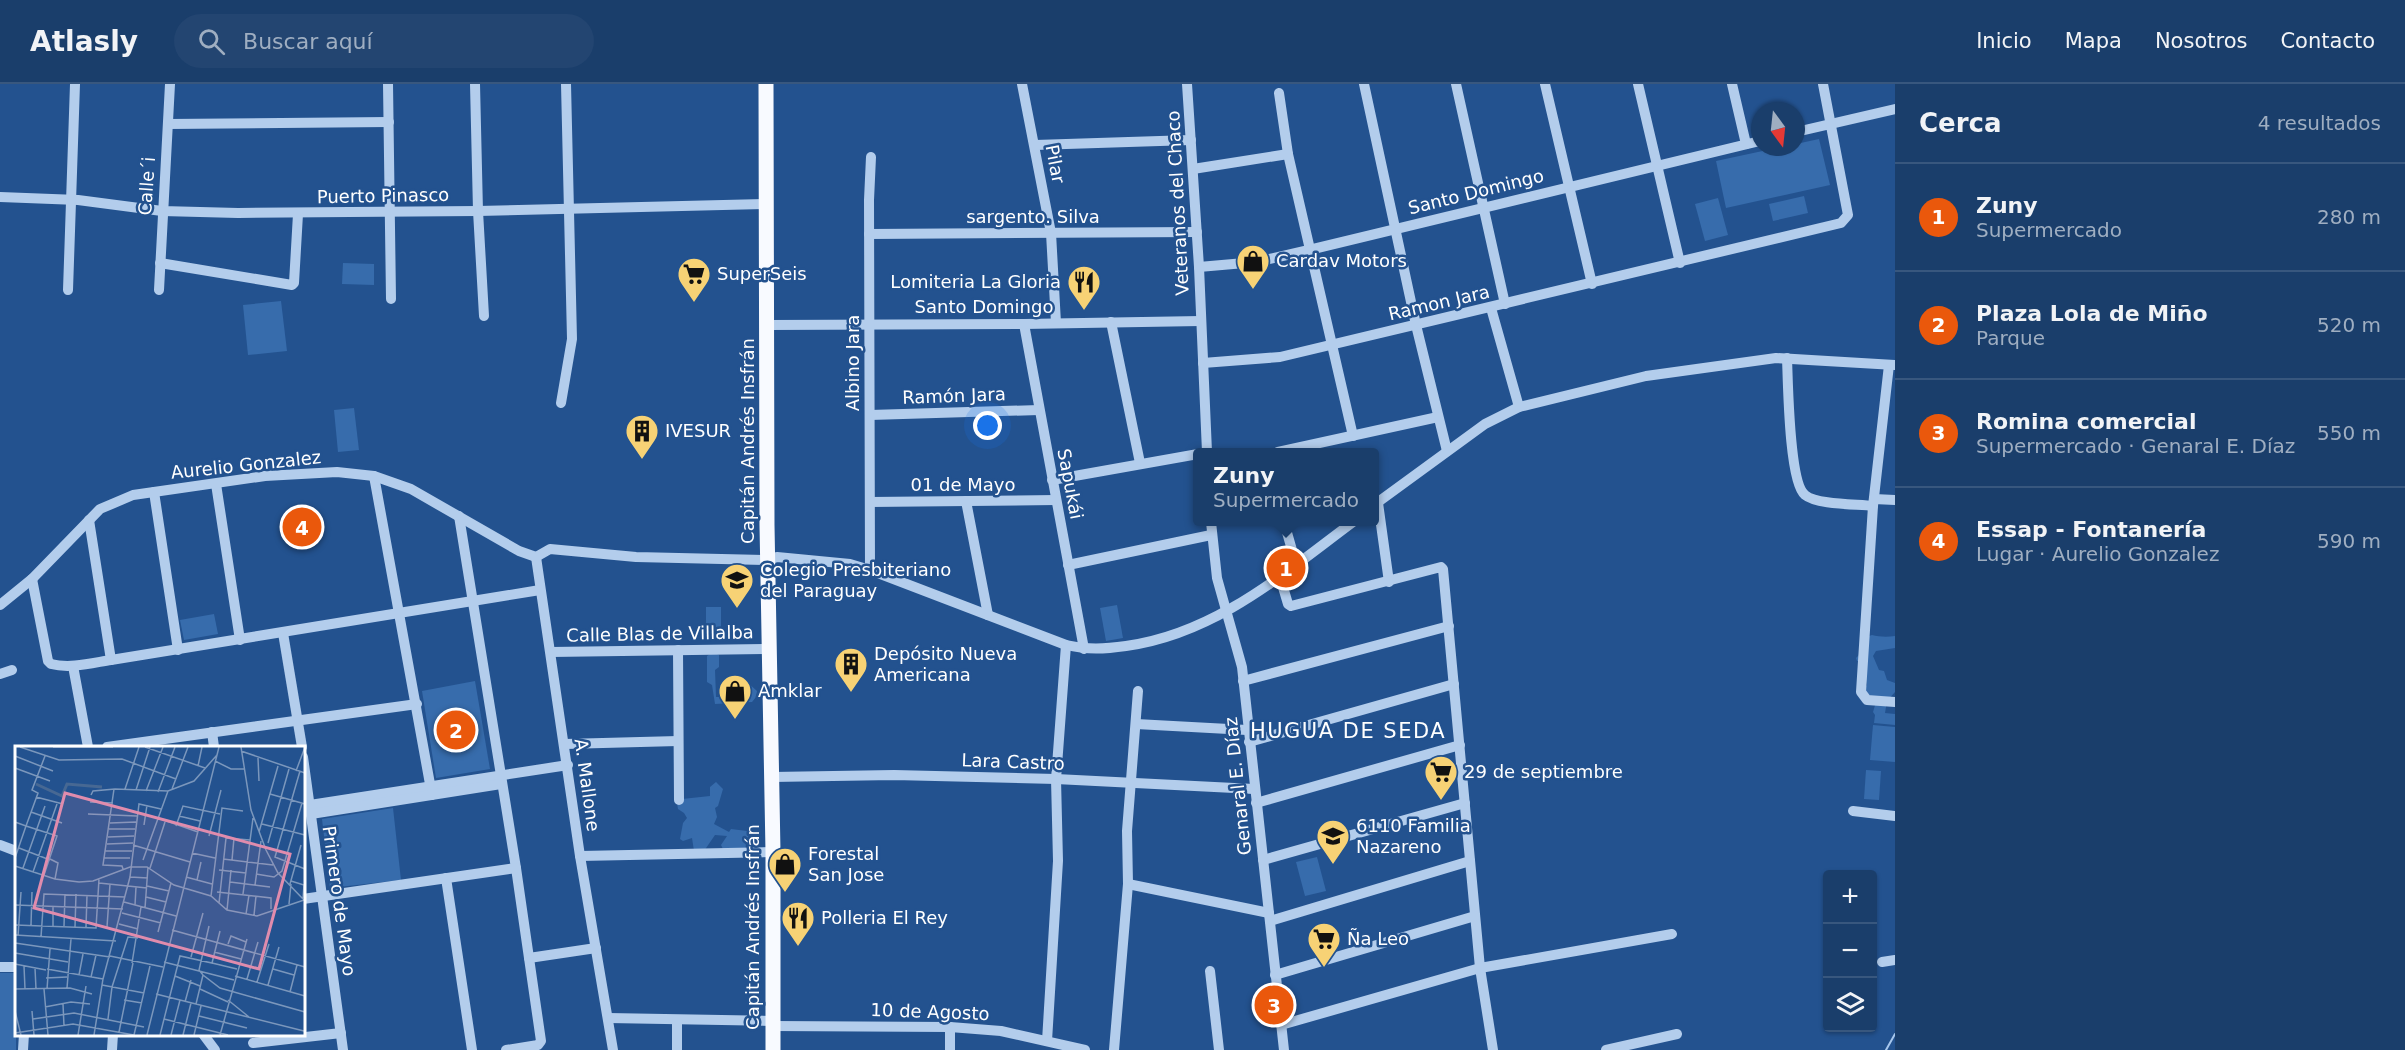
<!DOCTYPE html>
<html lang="es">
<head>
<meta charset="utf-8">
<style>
  :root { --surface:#1a3e6b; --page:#234571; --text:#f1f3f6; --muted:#9faec1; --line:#38577e; --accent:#ea580c }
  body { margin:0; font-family:"DejaVu Sans",sans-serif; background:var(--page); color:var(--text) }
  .controls { position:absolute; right:18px; bottom:18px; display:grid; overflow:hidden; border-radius:6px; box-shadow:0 2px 4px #0004 }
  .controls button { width:54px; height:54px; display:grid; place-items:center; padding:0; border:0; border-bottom:2px solid var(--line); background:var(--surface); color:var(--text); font:30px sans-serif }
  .compass { position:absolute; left:1751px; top:18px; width:54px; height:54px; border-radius:50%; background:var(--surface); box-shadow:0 2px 4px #0004; rotate:165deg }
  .you { position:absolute; left:988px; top:342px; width:21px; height:21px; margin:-15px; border:4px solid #fff; border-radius:50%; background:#1a73e8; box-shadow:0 0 0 9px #1a73e833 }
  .badge { display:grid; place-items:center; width:39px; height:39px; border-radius:50%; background:var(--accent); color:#fff; font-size:20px; font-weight:700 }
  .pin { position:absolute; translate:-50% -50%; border:3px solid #fff; box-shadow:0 2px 6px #0006 }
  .popup { position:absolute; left:1193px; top:364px; width:186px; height:78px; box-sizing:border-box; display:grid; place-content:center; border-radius:6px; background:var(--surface); filter:drop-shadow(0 2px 4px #0005); font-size:20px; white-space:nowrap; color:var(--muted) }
  .popup b { font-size:22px; color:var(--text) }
  .popup::after { content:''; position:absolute; left:50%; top:100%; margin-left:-12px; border:12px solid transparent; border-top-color:var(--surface) }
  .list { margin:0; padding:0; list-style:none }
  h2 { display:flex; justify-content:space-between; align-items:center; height:78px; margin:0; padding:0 24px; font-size:26px }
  h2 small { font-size:20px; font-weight:400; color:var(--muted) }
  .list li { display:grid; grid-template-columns:39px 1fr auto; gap:18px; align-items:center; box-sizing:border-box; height:108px; padding:0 24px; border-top:2px solid var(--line) }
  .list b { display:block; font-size:22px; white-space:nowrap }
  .list p { margin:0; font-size:20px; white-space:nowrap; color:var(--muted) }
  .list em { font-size:20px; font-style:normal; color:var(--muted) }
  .icon { flex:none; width:33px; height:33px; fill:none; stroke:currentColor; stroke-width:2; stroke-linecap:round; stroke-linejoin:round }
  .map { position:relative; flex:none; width:1895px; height:966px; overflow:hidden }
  header { display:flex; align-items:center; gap:36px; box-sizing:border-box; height:84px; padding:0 30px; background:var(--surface); border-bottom:2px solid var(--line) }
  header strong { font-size:28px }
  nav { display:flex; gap:33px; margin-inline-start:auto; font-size:21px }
  .search { width:420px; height:54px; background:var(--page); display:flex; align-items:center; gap:15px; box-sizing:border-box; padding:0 21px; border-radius:33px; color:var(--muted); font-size:22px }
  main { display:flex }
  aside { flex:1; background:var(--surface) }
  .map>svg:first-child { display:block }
</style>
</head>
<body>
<header>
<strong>Atlasly</strong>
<div class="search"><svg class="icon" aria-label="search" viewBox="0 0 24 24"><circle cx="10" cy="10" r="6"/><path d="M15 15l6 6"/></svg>Buscar aquí</div>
<nav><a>Inicio</a><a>Mapa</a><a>Nosotros</a><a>Contacto</a></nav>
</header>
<main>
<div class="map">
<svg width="1895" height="966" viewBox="0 0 1895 966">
  <rect width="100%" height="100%" fill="#23528f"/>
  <g fill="#376cac">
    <path d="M1819 55 1830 101 1726 124 1716 77 1781 63H1796V60Z"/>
    <path d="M1804 112 1808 129 1773 137 1769 120Z"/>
    <path d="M1718 114 1728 151 1705 157 1695 120Z"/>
    <path d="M343 179 374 180V201L342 200Z"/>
    <path d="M281 217 287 267 248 271 243 221Z"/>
    <path d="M354 324 359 366 338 368 334 326Z"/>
    <path d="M1117 521 1123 554 1106 557 1100 524Z"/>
    <rect x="706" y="523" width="15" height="31"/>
    <path d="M214 530 218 550 184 556 180 536Z"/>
    <path d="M1872 551C1879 553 1888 553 1895 552V564L1876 567 1873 572 1879 586 1884 587 1887 596 1895 599V608L1887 617 1885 629 1895 630V641L1874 639 1875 631 1873 628 1876 618 1868 614 1863 605 1867 601 1863 577H1857L1856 574 1860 570V555Z"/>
    <path d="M713 568 719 571V583L715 586 716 613H736L747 598 757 607 756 613 752 618 715 620 712 601 707 598V572Z"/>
    <path d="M475 597 490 685 436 694 422 607Z"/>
    <path d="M1873 641 1895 643V678L1870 676Z"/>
    <path d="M1866 686 1881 687 1879 716 1864 715Z"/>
    <path d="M716 698 723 705 718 722 715 724 717 733 714 740 729 748 731 745 747 747 752 752 746 759 745 769 724 767 721 761 727 752 715 751 704 767H694L692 754 683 757 680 755 683 739 687 734 684 729 678 725 677 719 682 715 710 712V703Z"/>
    <path d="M393 724 401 796 330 804 322 735Z"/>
    <path d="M1317 773 1326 807 1305 812 1296 778Z"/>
    <rect x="0" y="889" width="16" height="77"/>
  </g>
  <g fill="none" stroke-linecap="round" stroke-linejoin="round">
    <path stroke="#a7c7ed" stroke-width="2" d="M1886 966 1895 950"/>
    <g stroke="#b3cdec" stroke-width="10">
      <path d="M388 0 391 215"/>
      <path d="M475 0 478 127 484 232"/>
      <path d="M1022 0 1051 149 1056 239"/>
      <path d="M1187 0 1199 183 1207 368"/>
      <path d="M1364 0 1416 241 1447 367"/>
      <path d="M1456 0 1505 220"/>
      <path d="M1545 0 1592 200"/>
      <path d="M1638 0 1680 179"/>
      <path d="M1732 0 1746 60"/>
      <path d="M1279 9 1288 70 1353 352"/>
      <path d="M168 40 389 38"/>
      <path d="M1796 48 1895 25"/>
      <path d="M1035 61 1191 56"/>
      <path d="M1193 85 1288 70"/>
      <path d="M0 113 78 116 162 127 238 129 478 127 767 120"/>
      <path d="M869 150 1197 148"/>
      <path d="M160 179 292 201 294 199 298 130"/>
      <path d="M1199 183 1256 178 1309 166 1760 57"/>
      <path d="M68 206 75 0"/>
      <path d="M159 206 170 0"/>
      <path d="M1491 224 1519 323"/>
      <path d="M1111 238 1140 379"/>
      <path d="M1024 240 1084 565"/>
      <path d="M767 241 1024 240 1201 237"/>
      <path d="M1787 274C1788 297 1789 399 1805 411 1817 421 1857 420 1873 422"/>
      <path d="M1203 279 1280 273 1841 139 1848 131 1823 0"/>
      <path d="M1889 281 1873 422 1861 608 1867 616 1895 618"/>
      <path d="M561 319 572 255 566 0"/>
      <path d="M870 331 1039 326"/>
      <path d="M1278 368 1438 333"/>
      <path d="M374 392 432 711"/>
      <path d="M1052 396 1198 370"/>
      <path d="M216 400 240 556"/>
      <path d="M154 408 178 566"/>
      <path d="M1874 415 1895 416"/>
      <path d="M966 417 988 531"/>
      <path d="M870 418 1056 416"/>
      <path d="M1378 419 1389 498"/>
      <path d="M1374 421 1485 340 1519 323 1646 292 1776 274 1895 281"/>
      <path d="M459 432 516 784 541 957 538 961 506 966"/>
      <path d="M89 436 111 576"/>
      <path d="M1211 438 1217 494 1242 583 1284 966"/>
      <path d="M1284 438 1296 480"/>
      <path d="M536 473 580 772 613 966"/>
      <path d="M1068 481 1211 451"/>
      <path d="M870 486 869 116 871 73"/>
      <path d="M1280 493 1288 520 1291 522 1441 483 1443 485 1480 884 1493 966"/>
      <path d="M32 495 48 577 51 580C70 585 92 579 111 576L540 506"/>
      <path d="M0 521 32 495 100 425 133 411 265 392 337 388 374 392 411 405 519 467 536 473 550 465 636 473 768 476 777 473 850 480 870 486 1066 561C1087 566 1105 565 1126 562 1215 550 1283 490 1353 438"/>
      <path d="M283 549 302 663"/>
      <path d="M678 566 679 716"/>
      <path d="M551 568 769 565"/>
      <path d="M73 582 88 663"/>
      <path d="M0 590 12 586"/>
      <path d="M1243 597 1449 542"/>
      <path d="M1136 640 1247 646"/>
      <path d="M212 648 214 663"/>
      <path d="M1249 658 1454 600"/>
      <path d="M565 660 678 657"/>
      <path d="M107 663 417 620"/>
      <path d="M303 673 343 966"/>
      <path d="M772 693 894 691 1056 695 1254 705"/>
      <path d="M1256 719 1460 661"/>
      <path d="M310 721 568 681"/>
      <path d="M1853 727 1895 732"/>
      <path d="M311 730 501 700"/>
      <path d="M0 761 16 767"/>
      <path d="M580 772 773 768"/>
      <path d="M1263 776 1465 719"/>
      <path d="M446 794 472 966"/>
      <path d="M1128 800 1269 829"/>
      <path d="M303 815 516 784"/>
      <path d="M1270 837 1470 777"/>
      <path d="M529 874 596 864"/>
      <path d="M1882 878 1895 876"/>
      <path d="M0 883H16"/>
      <path d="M1210 887 1219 966"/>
      <path d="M1275 891 1475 832"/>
      <path d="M608 934 772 937"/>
      <path d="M677 936V966"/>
      <path d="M1281 941 1480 884 1672 850"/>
      <path d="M772 942 950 943 1001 947 1085 966"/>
      <path d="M203 950 215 966"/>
      <path d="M1047 957 1058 777 1056 695 1066 561"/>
      <path d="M253 959 341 949"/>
      <path d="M23 966 24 950"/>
      <path d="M112 966 113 950"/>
      <path d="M950 966V943"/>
      <path d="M1114 966 1128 800 1127 747 1138 607"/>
      <path d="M1606 966 1677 950"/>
    </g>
    <path stroke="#f8faff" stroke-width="15" d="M766 0 767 441 773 768V966"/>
  </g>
  <defs>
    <symbol id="shop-pin" viewBox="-11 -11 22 30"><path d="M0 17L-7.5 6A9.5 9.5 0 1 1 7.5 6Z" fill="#f7d275" stroke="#23528f"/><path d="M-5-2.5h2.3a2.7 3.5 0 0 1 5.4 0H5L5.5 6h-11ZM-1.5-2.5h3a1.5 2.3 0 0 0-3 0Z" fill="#111"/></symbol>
    <symbol id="supermarket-pin" viewBox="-11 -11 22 30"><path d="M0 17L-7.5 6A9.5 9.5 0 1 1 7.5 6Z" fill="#f7d275" stroke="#23528f"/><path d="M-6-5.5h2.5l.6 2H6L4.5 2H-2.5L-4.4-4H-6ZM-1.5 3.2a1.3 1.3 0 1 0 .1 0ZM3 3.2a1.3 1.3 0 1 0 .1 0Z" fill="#111"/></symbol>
    <symbol id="restaurant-pin" viewBox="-11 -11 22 30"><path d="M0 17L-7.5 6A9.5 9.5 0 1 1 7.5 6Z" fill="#f7d275" stroke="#23528f"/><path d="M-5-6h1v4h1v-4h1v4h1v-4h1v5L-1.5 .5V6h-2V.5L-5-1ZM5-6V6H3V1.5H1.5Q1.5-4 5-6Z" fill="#111"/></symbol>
    <symbol id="building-pin" viewBox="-11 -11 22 30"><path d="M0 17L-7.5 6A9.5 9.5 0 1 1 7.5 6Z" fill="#f7d275" stroke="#23528f"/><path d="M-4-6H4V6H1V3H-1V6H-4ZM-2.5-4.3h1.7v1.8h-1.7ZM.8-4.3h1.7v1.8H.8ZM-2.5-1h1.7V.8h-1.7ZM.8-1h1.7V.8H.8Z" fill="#111"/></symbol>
    <symbol id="school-pin" viewBox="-11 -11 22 30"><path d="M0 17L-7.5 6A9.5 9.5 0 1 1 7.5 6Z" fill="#f7d275" stroke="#23528f"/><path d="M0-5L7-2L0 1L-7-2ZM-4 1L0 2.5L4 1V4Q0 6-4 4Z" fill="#111"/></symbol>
  </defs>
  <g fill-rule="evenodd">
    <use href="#shop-pin" x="1234" y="158" width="38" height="52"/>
    <use href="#supermarket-pin" x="675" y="171" width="38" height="52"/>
    <use href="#restaurant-pin" x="1065" y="179" width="38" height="52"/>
    <use href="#building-pin" x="623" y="328" width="38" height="52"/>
    <use href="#school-pin" x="718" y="477" width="38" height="52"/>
    <use href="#building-pin" x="832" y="561" width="38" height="52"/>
    <use href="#shop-pin" x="716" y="588" width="38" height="52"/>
    <use href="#supermarket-pin" x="1422" y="669" width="38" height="52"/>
    <use href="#school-pin" x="1314" y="733" width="38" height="52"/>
    <use href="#shop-pin" x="766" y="761" width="38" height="52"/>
    <use href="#restaurant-pin" x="779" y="815" width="38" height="52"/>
    <use href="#supermarket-pin" x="1305" y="836" width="38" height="52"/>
  </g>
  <g text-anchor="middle" stroke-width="5" stroke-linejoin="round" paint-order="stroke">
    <g font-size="18" fill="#fff" stroke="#23528f">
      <text transform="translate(1055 80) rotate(79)" y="6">Pilar</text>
      <text transform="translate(147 102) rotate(-86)" y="6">Calle´i</text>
      <text transform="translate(1476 108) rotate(-14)" y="6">Santo Domingo</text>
      <text transform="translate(383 112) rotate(-1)" y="6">Puerto Pinasco</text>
      <text transform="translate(1178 119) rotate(-93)" y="6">Veteranos del Chaco</text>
      <text x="1033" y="139">sargento. Silva</text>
      <text transform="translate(1439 219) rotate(-13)" y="6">Ramon Jara</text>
      <text x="984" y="229">Santo Domingo</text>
      <text transform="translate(853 279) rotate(-90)" y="6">Albino Jara</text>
      <text transform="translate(954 312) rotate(-2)" y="6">Ramón Jara</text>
      <text transform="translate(748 357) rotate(-90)" y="6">Capitán Andrés Insfrán</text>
      <text transform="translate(246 381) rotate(-6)" y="6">Aurelio Gonzalez</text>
      <text transform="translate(1070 400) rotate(79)" y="6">Sapukái</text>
      <text x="963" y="407">01 de Mayo</text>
      <text transform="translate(660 550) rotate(-1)" y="6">Calle Blas de Villalba</text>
      <text transform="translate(1013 678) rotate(2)" y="6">Lara Castro</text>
      <text transform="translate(587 701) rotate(82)" y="6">A. Mallone</text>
      <text transform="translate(1238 702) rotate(-96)" y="6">Genaral E. Díaz</text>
      <text transform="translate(339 817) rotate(82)" y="6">Primero de Mayo</text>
      <text transform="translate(753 843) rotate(-90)" y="6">Capitán Andrés Insfrán</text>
      <text transform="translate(930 928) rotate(2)" y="6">10 de Agosto</text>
    </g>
    <g font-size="18" fill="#fff" stroke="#23528f" text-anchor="start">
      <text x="1276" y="183">Cardav Motors</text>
      <text x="717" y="196">SuperSeis</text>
      <text x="1061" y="204" text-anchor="end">Lomiteria La Gloria</text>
      <text x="665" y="353">IVESUR</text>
      <text x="760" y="492">Colegio Presbiteriano<tspan x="760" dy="21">del Paraguay</tspan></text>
      <text x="874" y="576">Depósito Nueva<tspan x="874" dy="21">Americana</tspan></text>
      <text x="758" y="613">Amklar</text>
      <text x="1464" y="694">29 de septiembre</text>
      <text x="1356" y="748">6110 Familia<tspan x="1356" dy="21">Nazareno</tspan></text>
      <text x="808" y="776">Forestal<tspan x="808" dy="21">San Jose</tspan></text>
      <text x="821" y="840">Polleria El Rey</text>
      <text x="1347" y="861">Ña Leo</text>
    </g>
    <g font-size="21" letter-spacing="1.5" fill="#fff" stroke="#23528f">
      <text x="1348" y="654">HUGUA DE SEDA</text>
    </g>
  </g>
  <g transform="translate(15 662)">
    <rect width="290" height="290" fill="#23528f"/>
    <path fill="none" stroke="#476893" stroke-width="3" d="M21 38 47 50 52 38 87 41"/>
    <path fill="none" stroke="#7b97bc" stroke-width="1.5" d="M5 1 44 14 107 13 161 33M38 1H98M130 1 190 22M226 1 236 64 251 104 263 127 290 155M226 5 290 27M0 10 38 25M243 12 244 35M200 15 216 23H230M183 20 187 1M0 22 35 35M281 25 290 1M285 25 260 111 290 123M99 43 88 119 107 120 108 123M110 43 124 1M157 43 173 1M121 44 135 1M131 45 148 1M143 46 160 1M255 48 290 58M76 49 78 45 100 43 153 45 179 35 202 9M21 51 48 58M75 56 98 57M16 66 47 77M73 68 122 70M164 70 185 75M143 72 183 86M0 76 11 80 23 47 17 44 30 10M95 77 121 76M247 78 290 89M129 79 132 59M161 80 168 60 205 68M94 83H120M244 86 263 20M194 90 206 44M93 91 119 90M253 97 274 23M92 98 118 97M118 99 175 116M4 102 35 114M90 105H117M177 107 200 112M0 112 11 80 42 90 29 129M89 112H115M35 113 43 117 40 133M208 113 258 119M128 114 153 45M217 114 219 92M0 120 40 133 64 136 78 135 115 121H132L159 139 196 150 212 164 242 170 289 154M8 122 30 60M135 122 150 76M204 124 231 127M18 126 42 58M241 128 259 131 267 125 287 57M115 131 133 132M171 131 197 138M182 134 186 116M276 135 289 139 288 152M215 136 255 141M84 137 132 142M275 138 286 99M240 139 246 95M132 140 154 145M202 146 256 152V163M228 148 238 72M196 150 207 62 228 65M131 151 151 156M109 156 161 170M204 157 211 92 235 94M274 158 276 138M0 159 108 163M120 159 121 141M130 162 133 121M212 164 216 124M107 167 146 177M231 168 234 149M239 169 241 150M104 178 123 183M0 179 81 182 84 133M16 179 17 146M38 180V160M49 180 50 148M194 180 184 224 188 229 205 242 290 266M60 181 61 148M71 181 72 149M92 181 95 138M290 182V210M157 184 290 221M143 186 156 137M0 189 101 195M3 190 6 146M26 191 29 148 110 151M0 197 95 211M213 198 216 190 231 196M199 206 226 213M0 207 53 216M95 210 148 221M176 211 188 167M149 216 219 234M117 217 126 161M197 217 222 223M0 218 31 224M9 220 10 243M20 222 21 243M32 223 88 233M258 223 279 229M64 229 68 208M160 230 185 240M220 230 290 250M76 231 81 209M31 232 52 231M232 233 243 196M242 236 254 198M87 239 129 247M253 239 264 201M52 242 56 193M0 243 55 242 77 248M29 243 33 289M32 243 35 203M185 243 213 256M275 246 282 219M141 248 289 285M109 254 127 257M213 254 234 271M170 256 176 234M48 258 49 280M181 258 188 229M30 261 56 256 75 258M0 265 6 289M17 265 19 289M184 270 232 282M18 273 59 267 129 281M93 273 97 241 113 191 123 192M149 273 213 289M104 286 118 217M0 287 58 278 119 289M63 289 71 240M79 289 88 233 115 131 124 58 146 63M119 289 135 220M132 289 204 1M145 289 165 210 197 217 205 185M156 289 165 254M168 289 176 257M179 289 186 260M205 289 232 193"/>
    <path fill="#e08cad" fill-opacity="0.15" stroke="#e08cad" stroke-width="3" d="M50 47 275 108 244 223 19 162Z"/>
    <rect width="290" height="290" fill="none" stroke="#fff" stroke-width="3"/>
  </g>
</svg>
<div class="controls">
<button>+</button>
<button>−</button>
<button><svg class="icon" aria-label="layers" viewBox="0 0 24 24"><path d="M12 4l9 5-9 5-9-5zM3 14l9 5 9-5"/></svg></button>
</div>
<svg class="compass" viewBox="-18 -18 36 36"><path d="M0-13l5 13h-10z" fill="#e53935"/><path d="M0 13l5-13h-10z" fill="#9faec1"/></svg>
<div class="you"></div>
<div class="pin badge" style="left:1286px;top:484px">1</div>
<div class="popup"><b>Zuny</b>Supermercado</div>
<div class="pin badge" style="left:456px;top:646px">2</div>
<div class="pin badge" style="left:1274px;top:921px">3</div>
<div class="pin badge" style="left:302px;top:443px">4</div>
</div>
<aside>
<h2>Cerca<small>4 resultados</small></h2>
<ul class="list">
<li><span class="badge">1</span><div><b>Zuny</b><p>Supermercado</p></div><em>280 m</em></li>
<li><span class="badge">2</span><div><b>Plaza Lola de Miño</b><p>Parque</p></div><em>520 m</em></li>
<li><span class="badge">3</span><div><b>Romina comercial</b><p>Supermercado · Genaral E. Díaz</p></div><em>550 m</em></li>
<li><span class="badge">4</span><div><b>Essap - Fontanería</b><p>Lugar · Aurelio Gonzalez</p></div><em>590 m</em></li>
</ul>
</aside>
</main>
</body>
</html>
